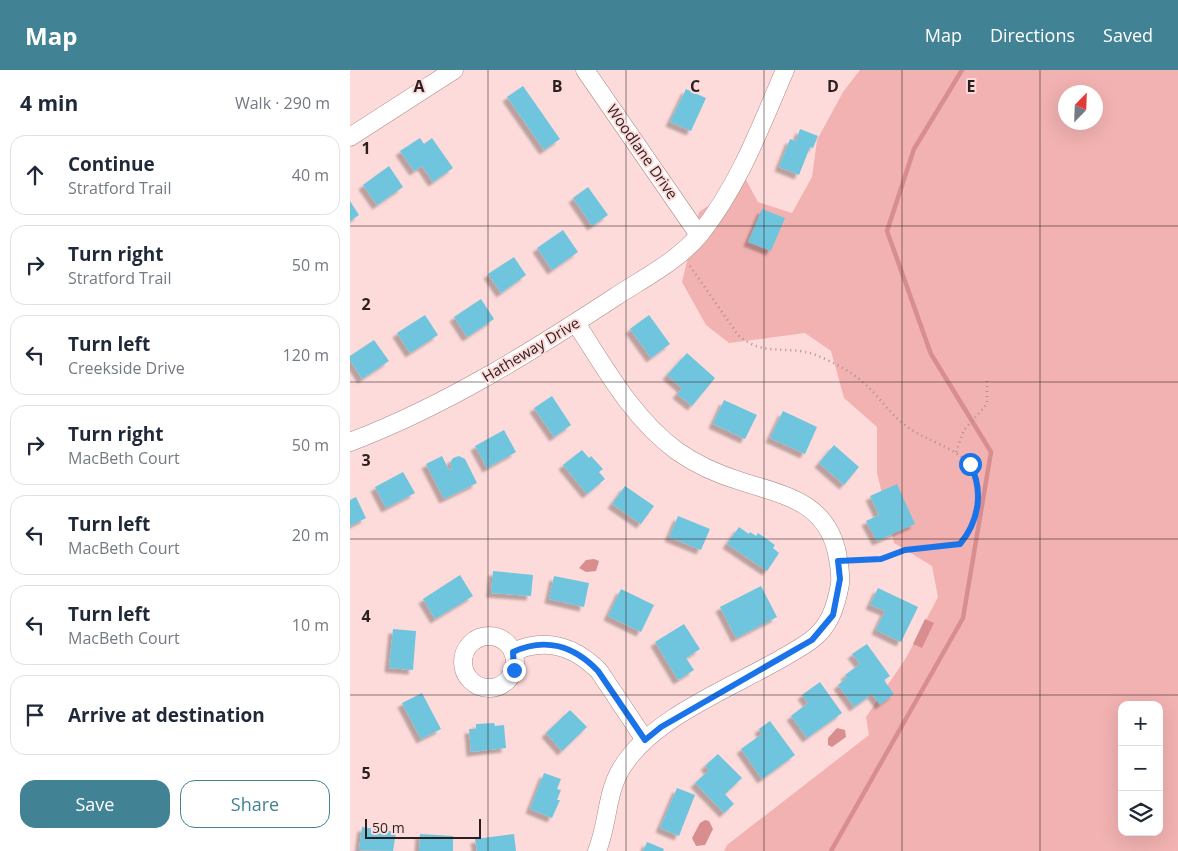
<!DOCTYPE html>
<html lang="en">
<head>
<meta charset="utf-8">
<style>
  :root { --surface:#fff; --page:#f6f6f7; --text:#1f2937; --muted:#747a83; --line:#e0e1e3; --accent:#428295 }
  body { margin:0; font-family:"Open Sans",sans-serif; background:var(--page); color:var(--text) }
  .controls { position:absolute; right:15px; bottom:15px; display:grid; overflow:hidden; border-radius:10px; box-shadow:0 5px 20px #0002 }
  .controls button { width:45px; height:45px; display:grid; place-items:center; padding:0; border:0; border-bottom:1px solid var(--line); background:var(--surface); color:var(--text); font:25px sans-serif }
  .compass { position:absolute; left:708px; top:15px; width:45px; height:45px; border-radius:50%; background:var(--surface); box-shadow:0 5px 20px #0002; rotate:23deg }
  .scale { position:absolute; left:15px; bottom:12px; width:116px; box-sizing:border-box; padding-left:5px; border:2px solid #2b1f1f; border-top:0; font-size:14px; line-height:18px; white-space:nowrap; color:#2b1f1f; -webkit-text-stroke:4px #fddbda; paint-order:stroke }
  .stop { position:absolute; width:15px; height:15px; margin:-11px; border:4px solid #1a73e8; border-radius:50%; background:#fff }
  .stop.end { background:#1a73e8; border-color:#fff; box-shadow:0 1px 5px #0008 }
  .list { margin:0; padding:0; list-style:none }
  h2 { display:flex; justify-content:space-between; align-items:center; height:65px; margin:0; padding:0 20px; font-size:21px }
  h2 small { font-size:16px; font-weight:400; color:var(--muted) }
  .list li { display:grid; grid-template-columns:32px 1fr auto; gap:15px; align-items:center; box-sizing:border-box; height:80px; margin:0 10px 10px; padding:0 10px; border:1px solid var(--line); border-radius:15px }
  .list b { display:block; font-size:19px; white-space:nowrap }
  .list p { margin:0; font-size:16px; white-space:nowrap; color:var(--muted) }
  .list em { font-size:16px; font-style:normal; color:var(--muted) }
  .actions { display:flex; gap:10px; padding:15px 20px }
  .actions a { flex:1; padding:11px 0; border:1px solid var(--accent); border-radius:15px; text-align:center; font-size:18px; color:var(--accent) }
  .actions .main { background:var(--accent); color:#fff }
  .icon { flex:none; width:28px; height:28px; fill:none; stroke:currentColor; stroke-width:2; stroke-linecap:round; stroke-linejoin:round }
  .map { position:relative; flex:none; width:828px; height:781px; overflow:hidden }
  header { display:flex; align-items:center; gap:30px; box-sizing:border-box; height:70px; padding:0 25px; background:var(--accent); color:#fff }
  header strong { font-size:24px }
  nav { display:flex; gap:28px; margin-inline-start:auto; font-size:18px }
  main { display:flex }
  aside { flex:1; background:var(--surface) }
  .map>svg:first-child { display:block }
</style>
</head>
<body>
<header>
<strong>Map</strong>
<nav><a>Map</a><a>Directions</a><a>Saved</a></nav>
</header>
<main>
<aside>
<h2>4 min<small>Walk · 290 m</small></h2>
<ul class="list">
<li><svg class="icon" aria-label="ahead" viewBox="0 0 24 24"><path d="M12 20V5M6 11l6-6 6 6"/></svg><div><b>Continue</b><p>Stratford Trail</p></div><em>40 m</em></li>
<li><svg class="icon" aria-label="right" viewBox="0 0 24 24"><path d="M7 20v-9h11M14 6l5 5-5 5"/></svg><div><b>Turn right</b><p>Stratford Trail</p></div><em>50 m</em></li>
<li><svg class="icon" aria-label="left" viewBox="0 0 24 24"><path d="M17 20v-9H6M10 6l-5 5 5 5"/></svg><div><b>Turn left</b><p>Creekside Drive</p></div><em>120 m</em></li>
<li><svg class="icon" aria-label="right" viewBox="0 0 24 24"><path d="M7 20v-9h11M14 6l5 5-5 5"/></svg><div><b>Turn right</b><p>MacBeth Court</p></div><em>50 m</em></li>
<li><svg class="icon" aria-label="left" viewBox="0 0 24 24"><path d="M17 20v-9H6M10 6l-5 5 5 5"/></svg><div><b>Turn left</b><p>MacBeth Court</p></div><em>20 m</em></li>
<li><svg class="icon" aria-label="left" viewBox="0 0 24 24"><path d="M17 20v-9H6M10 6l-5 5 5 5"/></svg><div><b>Turn left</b><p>MacBeth Court</p></div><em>10 m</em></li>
<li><svg class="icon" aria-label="arrive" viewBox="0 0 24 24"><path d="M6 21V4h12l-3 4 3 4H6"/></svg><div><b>Arrive at destination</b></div></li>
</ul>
<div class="actions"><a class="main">Save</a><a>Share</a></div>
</aside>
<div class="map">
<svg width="828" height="781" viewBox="0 0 828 781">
  <defs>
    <filter id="shadow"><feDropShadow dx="-4.5" dy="4.5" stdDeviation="1" flood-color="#0004"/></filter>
  </defs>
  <rect width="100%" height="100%" fill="#fddbda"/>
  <path fill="#f1b2b1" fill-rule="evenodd" d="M510 0H828V781H374L377 775 519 665 516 647 556 588 588 527 582 496 544 473 527 403V357L494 328 481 281 455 263 379 273 356 255 332 212 349 142 396 110 408 132 442 143 462 107 467 70 493 22ZM716 22H746V52H716ZM772 635H809V762H772Z"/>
  <g fill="#d88e8e">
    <path d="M244 489 249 491 246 501 236 502 229 498 236 490Z"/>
    <path d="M575 549 584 553 572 578 563 574Z"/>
    <path d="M487 658 495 660 496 667 482 677 478 675V668Z"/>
    <path d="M355 750 359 751 363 759 355 775 346 776 342 768 350 753Z"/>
  </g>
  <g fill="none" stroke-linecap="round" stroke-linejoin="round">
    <path stroke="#d88e8e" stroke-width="4.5" d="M481 781 613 548 641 382 581 284 537 161 564 79 612 0"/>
  </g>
  <g fill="#6fc5de" filter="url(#shadow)">
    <path d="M173 16 210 69 194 80 157 27Z"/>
    <path d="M336 19 356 28 341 61 320 52Z"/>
    <path d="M450 59 468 66 463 78 460 77 449 105 429 97 440 69 446 71Z"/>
    <path d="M70 68 74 74 82 68 103 98 83 112 72 96 64 101 50 81Z"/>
    <path d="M39 96 53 117 27 135 13 115Z"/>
    <path d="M238 117 258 145 242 156 223 128Z"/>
    <path d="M0 131 9 145 0 151Z"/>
    <path d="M412 139 435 148 421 181 398 172Z"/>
    <path d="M213 160 228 182 202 200 187 178Z"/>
    <path d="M164 187 176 205 151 223 138 204Z"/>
    <path d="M131 229 144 249 117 267 104 247Z"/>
    <path d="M75 245 88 265 60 283 47 263Z"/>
    <path d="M299 245 320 274 301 288 280 259Z"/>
    <path d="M24 270 39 291 12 309 0 290V286Z"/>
    <path d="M337 283 365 308 342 336 327 324 332 318 317 305Z"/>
    <path d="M202 326 221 355 204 367 184 338Z"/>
    <path d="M374 330 407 345 395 369 363 354Z"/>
    <path d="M433 341 467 357 455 384 420 368Z"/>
    <path d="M154 360 166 382 137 398 125 376Z"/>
    <path d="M484 375 509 397 494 415 469 393Z"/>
    <path d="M232 380 239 388 241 386 253 399 249 402 255 409 237 424 213 395Z"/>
    <path d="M92 386 99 400 102 399 100 393 103 388 109 386 115 389 127 413 94 429 76 394Z"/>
    <path d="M53 402 65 423 36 438 25 417Z"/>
    <path d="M547 414 565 454 527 471 516 451 529 445 520 426Z"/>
    <path d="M275 416 304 436 291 454 262 434Z"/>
    <path d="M6 427 16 448 0 456V430Z"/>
    <path d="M328 446 360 459 351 480 319 467Z"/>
    <path d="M389 457 399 464 400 462 406 466 408 463 425 475 423 478 429 483 417 501 377 474Z"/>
    <path d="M143 501 183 505 181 526 141 523Z"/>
    <path d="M110 505 123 526 85 549 73 529Z"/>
    <path d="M204 506 239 513 234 537 199 529Z"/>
    <path d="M411 516 427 547 386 568 370 537Z"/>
    <path d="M528 518 568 537 551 572 526 560 535 541 520 535Z"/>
    <path d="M271 519 304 535 291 562 258 546Z"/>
    <path d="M334 554 350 579 336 588 344 600 328 610 305 572Z"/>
    <path d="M43 559 66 561 63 600 39 598Z"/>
    <path d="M517 574 540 606 534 610 544 624 530 635 522 624 504 637 488 615 497 608 495 605 510 594 502 584Z"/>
    <path d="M470 612 492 643 457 668 441 646 458 633 452 625Z"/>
    <path d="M72 623 91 659 71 669 52 633Z"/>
    <path d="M220 640 237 657 212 681 196 663Z"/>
    <path d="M420 651 445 685 412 709 391 679 412 664 409 659Z"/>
    <path d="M144 653 145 656 154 655 156 678 121 682 119 659H126V654Z"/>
    <path d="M368 684 392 708 375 724 384 734 374 743 345 713 359 700 355 696Z"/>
    <path d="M194 703 211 709 207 719 211 720 207 730H210L202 748 180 739Z"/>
    <path d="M327 718 345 725 329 766 310 758Z"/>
    <path d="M12 757 46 762 43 781 9 780Z"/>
    <path d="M70 764 103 766V781H69Z"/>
    <path d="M164 764 166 781H127L125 769Z"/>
    <path d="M297 772 314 779 313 781H293Z"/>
  </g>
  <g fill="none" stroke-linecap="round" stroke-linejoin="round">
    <defs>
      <g id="street">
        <path d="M235 0 349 165"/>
        <path d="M0 67 104 0"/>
        <path d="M226 253C255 298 283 349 327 381 347 395 367 404 390 411 433 425 476 431 487 483 489 493 491 504 490 514 486 536 480 557 460 571 405 610 306 640 271 699 256 724 258 755 247 781"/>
        <path d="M0 372C95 336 181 282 265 227 294 208 328 191 350 164 389 115 410 58 435 0"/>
        <circle cx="139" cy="592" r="26"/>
        <path d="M163 582C195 567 224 576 249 601L295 670"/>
      </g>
    </defs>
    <use href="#street" stroke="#aa8a89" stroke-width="19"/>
    <g stroke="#aa9090" stroke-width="2.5" stroke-dasharray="1 4" stroke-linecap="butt">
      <path d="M340 196 388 265C414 288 436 274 466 285 483 292 505 303 518 317 531 329 540 344 555 355 587 380 639 380 626 437 623 452 620 462 610 474L555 480 531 489 505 490"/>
      <path d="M606 382 614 360 637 334V311"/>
    </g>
    <use href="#street" stroke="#fff" stroke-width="18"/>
  </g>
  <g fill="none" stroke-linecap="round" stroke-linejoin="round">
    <path stroke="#1a73e8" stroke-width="6" d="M164 600 163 582C195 567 224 576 248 601L295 670 311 657 462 570 483 545 490 509 488 491 531 489 555 480 610 474C629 451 634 421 620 394"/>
  </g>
  <path fill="none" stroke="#2b1f1f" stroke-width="1" stroke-opacity="0.55" d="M138 0V781M276 0V781M414 0V781M552 0V781M690 0V781M0 156H828M0 312H828M0 469H828M0 625H828"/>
  <g text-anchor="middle" stroke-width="4" stroke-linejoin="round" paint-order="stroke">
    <g font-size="15" fill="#2b1f1f" stroke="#fddbda">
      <text transform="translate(292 82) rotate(55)" y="5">Woodlane Drive</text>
      <text transform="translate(181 280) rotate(-31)" y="5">Hatheway Drive</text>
    </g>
  </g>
  <g font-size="16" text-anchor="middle" font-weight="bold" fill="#2b1f1f" stroke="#fddbda" stroke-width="4" stroke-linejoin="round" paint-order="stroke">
    <text x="69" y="22">A</text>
    <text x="207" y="22">B</text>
    <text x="345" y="22">C</text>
    <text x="483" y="22">D</text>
    <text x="621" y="22">E</text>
    <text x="16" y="84">1</text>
    <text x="16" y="240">2</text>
    <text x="16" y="396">3</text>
    <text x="16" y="552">4</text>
    <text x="16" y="709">5</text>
  </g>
</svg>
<div class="controls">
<button>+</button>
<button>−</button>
<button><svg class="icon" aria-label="layers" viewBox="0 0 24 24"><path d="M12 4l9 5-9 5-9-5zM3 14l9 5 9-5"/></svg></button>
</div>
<svg class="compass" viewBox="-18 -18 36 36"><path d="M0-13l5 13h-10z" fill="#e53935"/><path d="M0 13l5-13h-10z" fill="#747a83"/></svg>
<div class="scale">50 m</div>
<div class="stop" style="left:620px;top:394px"></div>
<div class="stop end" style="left:164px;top:600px"></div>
</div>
</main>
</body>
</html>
